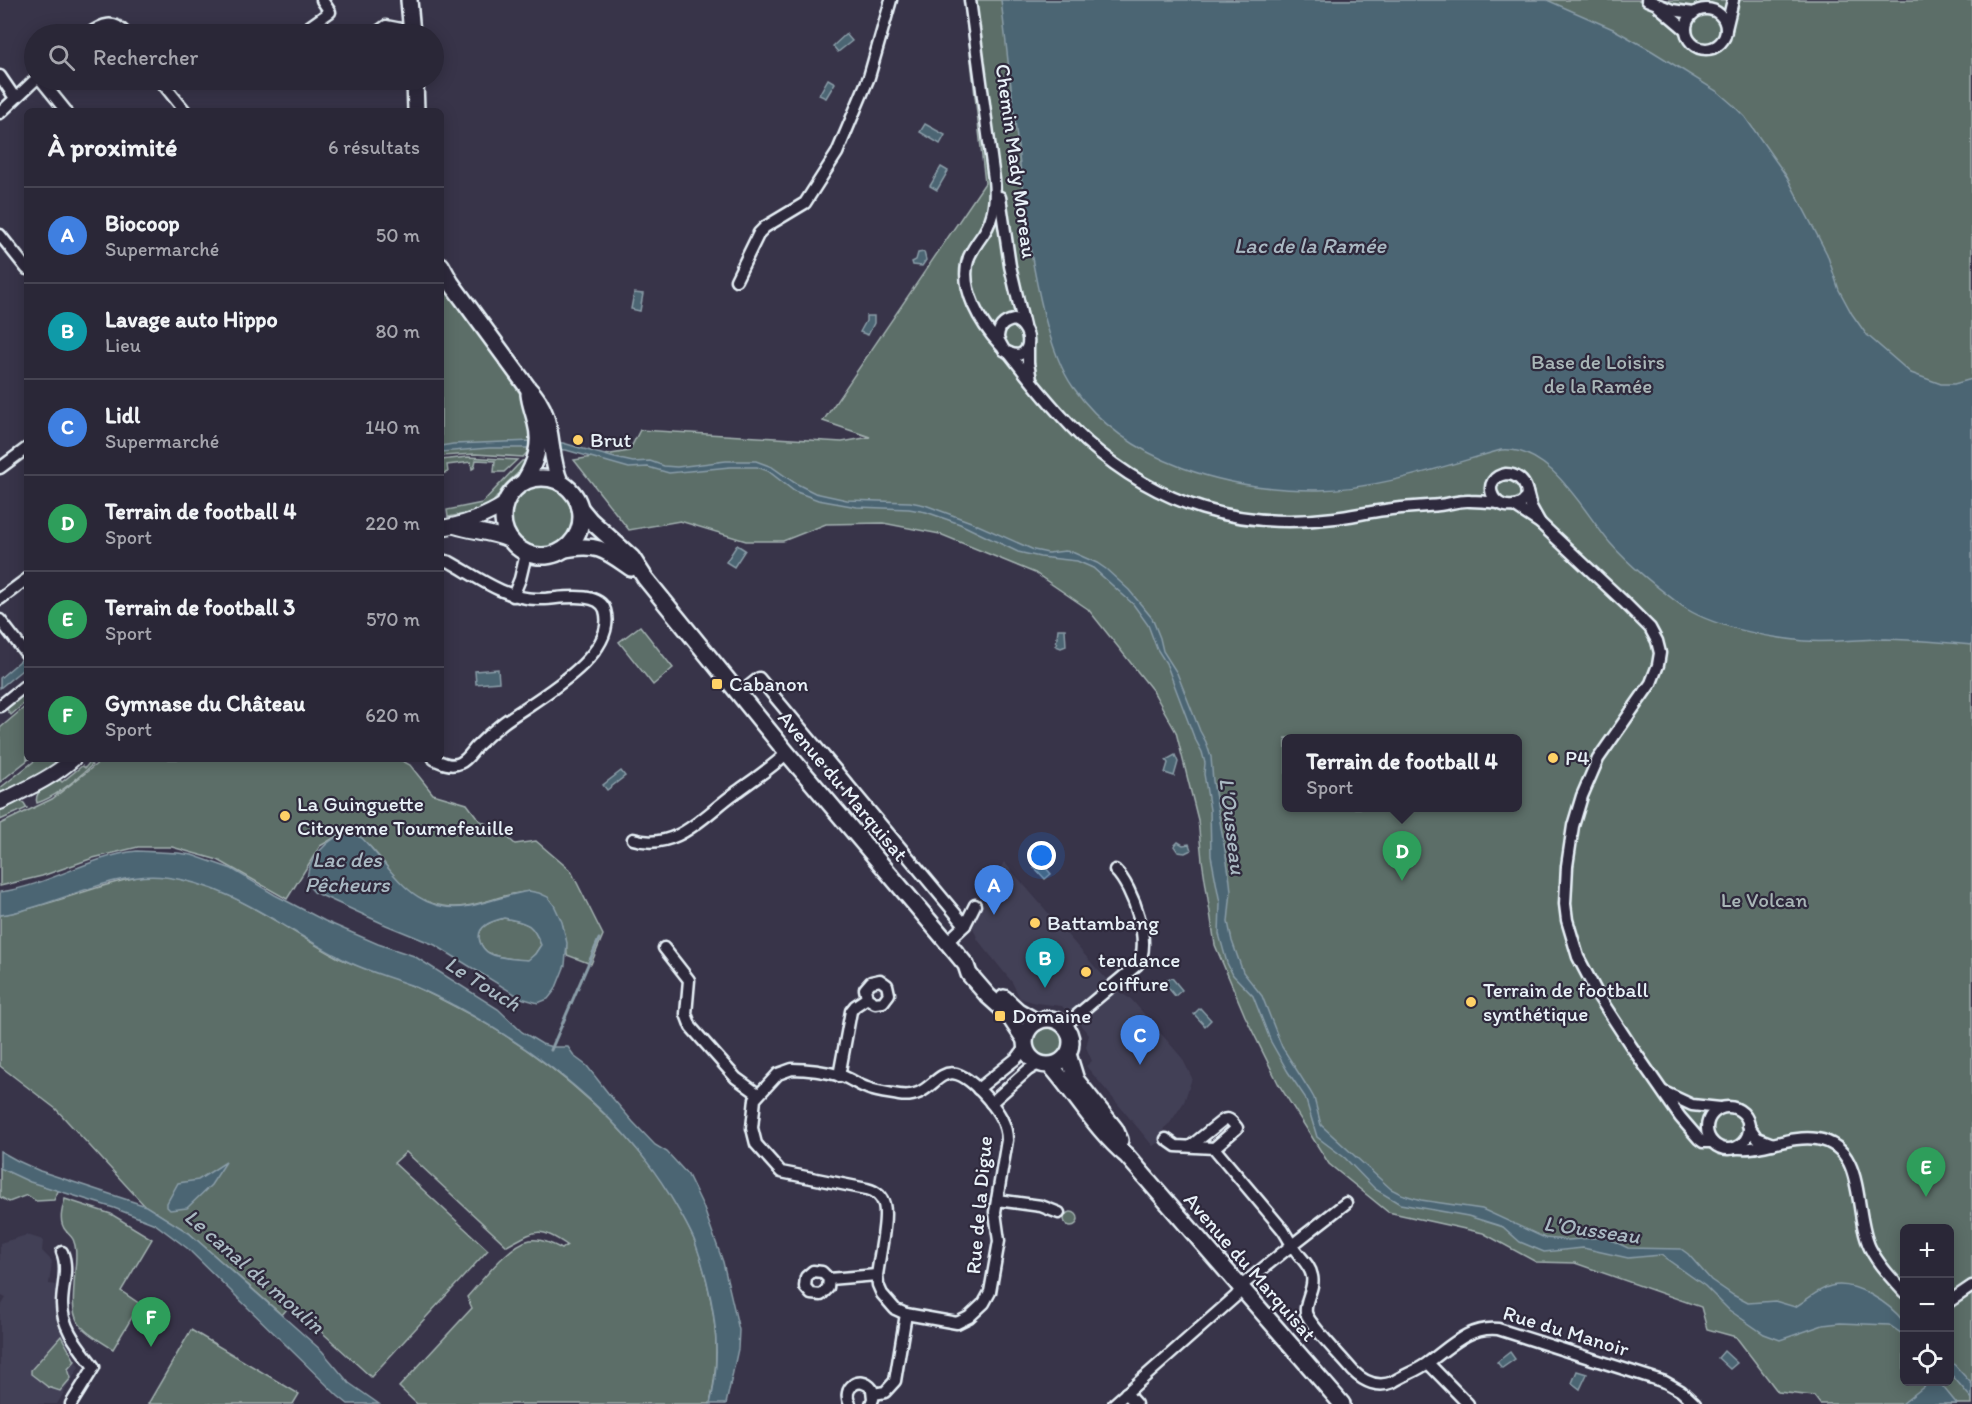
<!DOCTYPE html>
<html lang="fr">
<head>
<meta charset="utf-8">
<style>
  :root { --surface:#2a2737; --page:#322f3f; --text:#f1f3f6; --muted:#a5a5ad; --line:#464452; --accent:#8bbbb9 }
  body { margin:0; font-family:Itim,sans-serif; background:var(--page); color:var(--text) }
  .controls { position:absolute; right:18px; bottom:18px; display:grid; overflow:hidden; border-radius:9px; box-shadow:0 3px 15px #0003 }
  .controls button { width:54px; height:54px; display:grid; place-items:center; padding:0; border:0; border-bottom:2px solid var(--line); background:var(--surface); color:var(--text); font:30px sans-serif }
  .you { position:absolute; left:1042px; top:856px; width:21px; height:21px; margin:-15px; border:4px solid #fff; border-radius:50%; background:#1a73e8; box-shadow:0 0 0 9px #1a73e833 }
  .badge { display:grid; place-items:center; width:39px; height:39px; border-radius:50%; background:var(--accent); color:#fff; font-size:20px; font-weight:700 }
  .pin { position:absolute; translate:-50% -50px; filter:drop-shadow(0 2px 3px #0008) }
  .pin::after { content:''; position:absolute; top:32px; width:21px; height:18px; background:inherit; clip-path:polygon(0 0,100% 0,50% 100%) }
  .popup { position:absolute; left:1282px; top:734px; width:240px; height:78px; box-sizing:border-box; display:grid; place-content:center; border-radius:9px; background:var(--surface); filter:drop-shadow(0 2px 4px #0005); font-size:20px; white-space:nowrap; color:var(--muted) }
  .popup b { font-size:22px; color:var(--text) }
  .popup::after { content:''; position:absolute; left:50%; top:100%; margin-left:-12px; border:12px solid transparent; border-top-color:var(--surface) }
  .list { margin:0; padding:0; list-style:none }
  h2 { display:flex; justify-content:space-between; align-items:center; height:78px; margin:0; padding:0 24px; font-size:26px }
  h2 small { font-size:20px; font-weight:400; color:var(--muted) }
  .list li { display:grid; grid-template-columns:39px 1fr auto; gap:18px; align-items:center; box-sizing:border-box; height:96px; padding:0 24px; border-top:2px solid var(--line) }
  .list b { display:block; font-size:22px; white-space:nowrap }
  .list p { margin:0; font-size:20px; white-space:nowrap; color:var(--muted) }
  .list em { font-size:20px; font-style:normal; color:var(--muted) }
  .icon { flex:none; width:33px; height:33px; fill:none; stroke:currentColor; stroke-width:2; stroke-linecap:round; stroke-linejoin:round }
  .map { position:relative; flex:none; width:1972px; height:1404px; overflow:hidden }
  .search { position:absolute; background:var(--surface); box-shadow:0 3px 15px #0003; left:24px; top:24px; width:420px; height:66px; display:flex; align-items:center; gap:15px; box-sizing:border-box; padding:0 21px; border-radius:33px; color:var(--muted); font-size:22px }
  .panel { position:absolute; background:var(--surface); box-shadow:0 3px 15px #0003; left:24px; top:108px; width:420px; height:654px; border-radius:9px }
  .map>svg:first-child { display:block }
</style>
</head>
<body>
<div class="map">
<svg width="1972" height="1404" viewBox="0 0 1972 1404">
  <rect width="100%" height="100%" fill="#383449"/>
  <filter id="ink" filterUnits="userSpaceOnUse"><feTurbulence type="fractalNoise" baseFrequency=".0167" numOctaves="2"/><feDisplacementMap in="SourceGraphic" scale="12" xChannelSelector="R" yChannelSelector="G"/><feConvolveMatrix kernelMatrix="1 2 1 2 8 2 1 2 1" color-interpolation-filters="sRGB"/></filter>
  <g filter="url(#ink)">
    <g fill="#434057">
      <path d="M1004 862 1096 968 1120 993 1131 999 1182 1058 1192 1078 1184 1102 1170 1123 1164 1128 1160 1141 1153 1146 1086 1066 1092 1061 1086 1047 1089 1035 1084 1029 1062 1006 1036 1003 1020 998 1012 982 978 940 972 925Z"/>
      <path d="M27 1235 43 1240 42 1251 52 1261 49 1284 57 1285 56 1321 79 1367 57 1404H0V1308L6 1298 0 1295V1243Z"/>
    </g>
    <g fill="#5b6e67" stroke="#a2b0b0" stroke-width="1.5" fill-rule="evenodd">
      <path d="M964 0H1972V1404H1820L1814 1396 1778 1392 1736 1337 1707 1329 1701 1307 1575 1263 1536 1262 1483 1233 1388 1212 1329 1164 1279 1085 1245 1016 1215 945 1202 860 1198 820 1176 732 1153 691 1088 609 1035 573 940 534 883 523 826 524 783 541H746L680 521 629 530 574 460 629 451 640 430 842 442 870 437 823 421 985 183ZM1286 738H1518V808H1286ZM1904 1228H1950V1382H1904Z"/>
      <path d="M441 277 539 422 531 441 530 449 523 457 475 454 441 456Z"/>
      <path d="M468 457 517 460 504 472H494L495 461 476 460 474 468 472 469 471 462 447 465 448 472 441 474V460Z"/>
      <path d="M528 460C523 471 515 475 506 484 501 489 498 497 492 503 482 513 462 514 448 517L447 510 482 503 516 467 522 461Z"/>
      <circle cx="542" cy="517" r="32"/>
      <path d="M640 626 673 668 653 685 619 642Z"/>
      <path d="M27 690V701L11 715 6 708Z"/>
      <path d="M27 705V759H29L0 782V728Z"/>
      <path d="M37 759H63L39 777 0 795V788Z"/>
      <path d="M103 759H399L410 765 433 794 467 804 479 820 502 832 515 844 536 841 571 871 603 935 591 964 567 955C566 919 559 914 533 892 510 891 488 903 466 906 444 910 418 901 402 886 392 875 384 861 373 850 366 841 357 837 349 829L320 846 287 899 218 860 172 847H138L93 858 42 876 0 886V824L52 799Z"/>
      <path d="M89 763 92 765C77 779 56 797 37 803 33 790 50 785 59 779L62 782 82 766 85 768Z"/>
      <path d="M20 801 24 803 27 808 0 820V810Z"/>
      <path d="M143 876C215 872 277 925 337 957 358 967 379 973 401 981 419 988 437 997 454 1006 549 1055 651 1140 694 1239 702 1259 707 1280 711 1301 718 1336 718 1369 710 1404H417L399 1387 472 1308 467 1297C482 1281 509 1244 530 1240 541 1238 553 1244 562 1249L567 1245C538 1225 535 1231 507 1246L406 1152 394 1163 488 1250 371 1377 291 1304 282 1315 189 1233 145 1206 56 1109 0 1066V915C49 907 94 885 143 876Z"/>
      <path d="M504 918C527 923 532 922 541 945L535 954 528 961C517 959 499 959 489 953 485 951 482 947 480 942 475 926 492 921 504 918Z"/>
      <circle cx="1048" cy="1042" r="16"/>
      <path d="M0 1163 60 1187 54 1200 36 1201 27 1195 9 1202 0 1197Z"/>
      <path d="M65 1199 111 1214 152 1239 121 1291 140 1304 113 1349C68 1322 72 1320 75 1270 76 1261 77 1250 74 1242 73 1237 69 1235 66 1231 58 1222 62 1209 65 1199Z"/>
      <circle cx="1071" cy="1219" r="7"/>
      <path d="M191 1330 299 1394 293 1404H148Z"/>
      <path d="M61 1336 75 1361 68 1369 71 1378 60 1391 48 1387 31 1374V1370Z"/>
    </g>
    <g fill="#4c6573" stroke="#8a9da8" stroke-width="1.5" fill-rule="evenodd">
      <path d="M1001 0H1547L1613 29 1652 51 1718 92 1733 105 1745 117 1787 177 1827 254 1839 290 1852 314 1866 334 1911 373 1941 384H1954L1972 379V645C1943 642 1915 640 1886 639 1859 639 1831 643 1804 641 1769 638 1710 626 1682 606 1657 587 1631 567 1610 543 1583 511 1550 445 1501 450 1444 466 1380 489 1319 490 1229 491 1127 464 1073 387 1048 352 1035 277 1028 235Z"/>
      <path d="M846 34 852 41 838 52 833 46Z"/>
      <path d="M828 79 835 83 826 98 819 95Z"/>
      <path d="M925 124 945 135 940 144 920 132Z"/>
      <path d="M941 167 948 171 937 190 930 186Z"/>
      <path d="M924 252 926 260 922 266 913 265 912 262 916 260 918 253Z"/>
      <path d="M634 293 643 294 640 311 631 309Z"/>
      <path d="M866 316H874V323L868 335 860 332 866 321Z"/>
      <path d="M531 441 563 443 615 458 633 462 650 461 664 466 677 467 726 461H756L772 467 795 483 815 493 847 500 910 502 925 505 971 522 1034 550 1048 553 1065 551 1072 552 1097 563 1106 569 1129 590 1152 618 1160 638 1163 651 1177 673 1200 731 1206 742 1211 757 1213 781 1229 873 1231 891 1228 922 1232 941 1243 972 1262 996 1282 1047 1310 1091 1314 1098 1321 1125 1391 1189 1401 1194 1421 1200 1482 1209 1545 1238 1568 1240 1605 1237 1628 1248 1681 1249 1688 1254 1711 1280 1733 1295 1748 1303 1775 1301 1795 1307C1807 1300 1818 1289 1831 1286 1856 1280 1890 1304 1904 1322V1335L1889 1325 1840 1323 1823 1325 1780 1340 1764 1334 1729 1310 1705 1286 1661 1255 1628 1258 1583 1248 1544 1252 1520 1242 1503 1227 1497 1225 1468 1216 1400 1204 1375 1189 1345 1158 1317 1137 1305 1097 1288 1072 1271 1042 1253 996 1233 975 1227 963 1219 934 1220 903 1211 856 1210 810 1204 774 1205 763 1202 752 1194 737 1166 663 1157 649 1148 625 1133 604 1093 568 1077 561 1040 557 1018 552 960 524 926 512 909 509 857 507 818 500 794 491 768 471 757 467H730L669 473 648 467 629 468 566 450 530 448H489L441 452V446L453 444Z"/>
      <path d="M737 545 745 550 734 567 726 562Z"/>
      <path d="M1058 629H1065L1066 646 1061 648 1056 646Z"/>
      <path d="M27 655V666L0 688V678Z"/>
      <path d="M498 669 499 682 476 684 475 671Z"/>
      <path d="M1175 755 1178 762 1174 776 1165 773 1168 763 1166 760Z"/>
      <path d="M621 771 625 776 607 790 603 785Z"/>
      <path d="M341 835H355L362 838C394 871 415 917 470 906 490 902 509 894 529 891L539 893 548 897 554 905 562 922 567 943 565 965 555 990 548 999 538 1003 521 998 435 945 386 925 314 892C295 874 322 842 341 835ZM504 918C527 923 532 922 541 945L535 954 528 960C517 959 499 959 489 953 485 951 482 947 480 942 475 926 492 921 504 918Z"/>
      <path d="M1178 842 1183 845 1189 844 1191 850 1185 853 1178 852 1174 846Z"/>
      <path d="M137 851 178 853 192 855 232 869 275 895 325 921 378 944 414 956 498 1009 522 1032 542 1044 552 1047H568L575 1057 587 1066 608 1093 633 1122 655 1145 667 1152 688 1175 703 1206 723 1262 739 1330 738 1349 726 1404H710C719 1369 718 1336 711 1300 707 1280 702 1261 695 1242 688 1225 678 1209 669 1194 618 1112 540 1052 457 1007 439 998 421 988 402 982 380 974 357 968 337 956 282 927 228 884 165 877 113 870 52 908 0 915V892C48 886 90 856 137 851Z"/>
      <path d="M1040 861 1051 874 1045 879 1034 867Z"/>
      <path d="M1172 978 1182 990 1175 996 1165 984 1167 980Z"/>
      <path d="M1200 1008 1211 1020 1205 1026 1194 1014Z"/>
      <path d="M0 1151 18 1161 40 1171 146 1206 189 1233 322 1351 349 1383 379 1404H348L338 1396 187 1248 155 1224 114 1208 30 1182 0 1168Z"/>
      <path d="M226 1162 211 1185 187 1208 170 1210 167 1207V1203L178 1183 198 1180Z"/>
      <path d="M1724 1351 1737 1363 1730 1369 1718 1358Z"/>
      <path d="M1510 1352 1515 1359 1502 1368 1497 1362Z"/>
      <path d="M1950 1360 1972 1384V1399L1950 1373Z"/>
      <path d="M1577 1371 1587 1374 1580 1389 1572 1383Z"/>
      <path d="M1930 1382H1939L1957 1404H1902Z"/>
    </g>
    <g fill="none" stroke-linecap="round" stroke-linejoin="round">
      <path stroke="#8a9da8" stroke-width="3" d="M551 1050 599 939"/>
      <defs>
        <g id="minor">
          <path d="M970 0 994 179C996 199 995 215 984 233 979 240 973 248 969 257 958 288 981 324 1001 346"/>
          <path d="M1647 0 1672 10 1693 13"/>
          <path d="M1659 7 1686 30"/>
          <circle cx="1706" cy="29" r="20"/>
          <path d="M1726 29 1733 0"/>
          <path d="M89 34C102 24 114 19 126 34"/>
          <path d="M299 34 330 12 322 0"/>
          <path d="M375 34 386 26 412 31"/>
          <path d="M0 76 15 98"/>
          <path d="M41 80 66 111"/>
          <path d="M160 80 185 111"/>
          <path d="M0 113 35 80"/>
          <path d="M1000 197 1010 266 1024 326"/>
          <path d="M0 235 27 269"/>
          <path d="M736 280 759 233 765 227 805 203 837 153 869 77 891 0"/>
          <path d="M1014 320C1037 329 1031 368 1004 350L998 339C998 327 1003 322 1014 320Z"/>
          <path d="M1028 345V363L1031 380"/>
          <path d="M1009 353C1033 384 1058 415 1087 442 1159 506 1240 530 1335 518 1352 516 1368 512 1385 510 1403 507 1421 507 1439 505 1449 504 1460 500 1470 501 1480 501 1489 502 1498 503"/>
          <path d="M0 468 27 448"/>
          <path d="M1506 474C1527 474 1536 503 1514 506 1491 510 1480 478 1506 474Z"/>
          <path d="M1527 492 1531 507 1540 523"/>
          <path d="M1514 506 1540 523 1624 602 1650 628 1657 641 1660 653 1658 665 1651 683 1598 759 1582 796 1573 826 1567 866 1565 904 1567 920 1578 957 1599 997 1631 1046 1680 1117 1699 1139 1703 1142H1712"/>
          <path d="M513 596 520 579 526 554"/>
          <path d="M0 599 27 579"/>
          <path d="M0 620 27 655"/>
          <path d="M739 694 759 678 965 925"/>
          <path d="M0 706 27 684"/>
          <path d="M434 759C442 763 451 767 460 763 467 760 471 753 476 747 484 739 494 730 503 723 532 701 619 657 605 610 598 589 554 600 537 599 506 599 477 577 450 562L441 560"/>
          <path d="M633 839C676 852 704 815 735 793 753 780 771 768 787 753"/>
          <path d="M947 942 965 925 975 905"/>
          <path d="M664 948 689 980 686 1014 691 1027 736 1078 758 1094"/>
          <path d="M1064 1026 1137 965C1153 945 1133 887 1115 870"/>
          <path d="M792 1069C808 1069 827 1072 842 1076 851 1079 858 1085 867 1088 877 1092 888 1093 899 1095 941 1102 936 1040 988 1099 998 1111 1007 1124 1007 1140L995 1212 999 1241 990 1292 984 1303 969 1317 957 1323 906 1314 895 1309 882 1294 878 1285 877 1275C879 1263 881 1250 883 1237 885 1218 891 1195 867 1189L781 1172 756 1144 752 1128 755 1099 778 1074Z"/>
          <path d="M839 1076 851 1011 855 1006 867 998 875 1003 883 1002 889 994 887 985 880 980 871 982 865 989 867 998"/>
          <path d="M978 1089 1018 1057 1025 1047"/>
          <path d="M1664 1092 1692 1105 1720 1108"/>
          <path d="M991 1103 1028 1070 1038 1064"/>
          <circle cx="1728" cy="1128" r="21"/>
          <path d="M1748 1125 1757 1138 1773 1144"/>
          <path d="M1166 1139 1176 1146 1214 1148 1283 1230 1292 1245 1346 1203"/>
          <path d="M1192 1145 1222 1121C1229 1116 1232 1122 1237 1128L1214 1148"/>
          <path d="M1734 1148C1742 1148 1750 1149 1757 1147 1777 1144 1796 1136 1817 1139 1867 1147 1853 1213 1870 1248 1878 1264 1892 1279 1904 1292"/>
          <path d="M997 1200 1041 1206 1059 1213"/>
          <path d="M62 1252C69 1268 62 1288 62 1304 62 1329 80 1348 94 1367L71 1404"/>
          <path d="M829 1279 828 1288 821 1295 811 1294 805 1287 806 1277 813 1271 822 1272 829 1279 877 1275"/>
          <path d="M1950 1301 1972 1286"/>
          <path d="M1428 1363 1468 1404"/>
          <path d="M1126 1393 1136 1404"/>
          <path d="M874 1394 885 1392 895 1381 906 1314"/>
          <path d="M850 1404C841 1388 860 1374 872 1389L873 1399 871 1404"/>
          <path d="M1114 1404 1236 1296 1246 1282 1292 1245C1298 1256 1310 1264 1312 1276 1315 1289 1304 1300 1306 1313 1309 1324 1344 1360 1353 1371 1364 1382 1378 1388 1393 1382 1404 1375 1419 1370 1429 1362 1451 1346 1469 1326 1498 1329L1665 1382 1681 1391 1695 1404"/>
        </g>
        <g id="tertiary">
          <path d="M455 526C473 532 492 532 509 540"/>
          <path d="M441 528C462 525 487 516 505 504"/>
          <path d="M0 802C26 789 52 778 73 759"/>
        </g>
        <g id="secondary">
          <path d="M409 0 412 34"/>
          <path d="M415 80 416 111"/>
          <path d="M441 265 451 283 528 388C557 417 546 449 560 482"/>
          <circle cx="542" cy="517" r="39"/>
          <path d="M524 482C535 464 542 445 536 423 534 413 530 404 529 394"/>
          <path d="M580 508 590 520 632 558 645 578 787 753 947 942 966 965 969 974 988 996 1007 1013 1025 1040"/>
          <path d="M565 549C598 543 605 550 631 568"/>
          <path d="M1004 998 1018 1011 1037 1022"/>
          <circle cx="1048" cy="1042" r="23"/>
          <path d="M1068 1054 1076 1080 1115 1129 1120 1140"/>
          <path d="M1051 1066C1077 1096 1097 1131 1127 1156L1342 1404"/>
        </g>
      </defs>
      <use href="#minor" stroke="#e8f1f8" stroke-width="15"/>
      <use href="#tertiary" stroke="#e8f1f8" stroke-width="18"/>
      <use href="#secondary" stroke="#e8f1f8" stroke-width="20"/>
      <use href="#minor" stroke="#2f2a3d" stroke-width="10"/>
      <use href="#tertiary" stroke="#2f2a3d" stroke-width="14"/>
      <use href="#secondary" stroke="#2f2a3d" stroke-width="15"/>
    </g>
  </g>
  <g fill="#ffd166" stroke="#2f2a3d" stroke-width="2">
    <circle cx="578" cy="440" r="6"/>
    <rect x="711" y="678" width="12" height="12" rx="3"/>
    <circle cx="1553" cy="758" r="6"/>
    <circle cx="285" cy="816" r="6"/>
    <circle cx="1035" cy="923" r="6"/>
    <circle cx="1086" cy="972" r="6"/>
    <circle cx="1471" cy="1002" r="6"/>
    <rect x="994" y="1010" width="12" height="12" rx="3"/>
  </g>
  <g text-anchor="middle" stroke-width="4.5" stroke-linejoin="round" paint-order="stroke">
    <g font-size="21" fill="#e8f1f8" stroke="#2f2a3d">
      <text transform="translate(1016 161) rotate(82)" y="7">Chemin Mady Moreau</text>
      <text transform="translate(843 786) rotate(50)" y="7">Avenue du Marquisat</text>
      <text transform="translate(979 1205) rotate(-85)" y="7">Rue de la Digue</text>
      <text transform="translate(1250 1267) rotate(49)" y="7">Avenue du Marquisat</text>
      <text transform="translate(1566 1331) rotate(17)" y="7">Rue du Manoir</text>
    </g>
    <g font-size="21" fill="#a9b6b7" stroke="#2f2a3d">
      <text x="1598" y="369">Base de Loisirs<tspan x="1598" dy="24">de la Ramée</tspan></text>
      <text x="1764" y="907">Le Volcan</text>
    </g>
    <g font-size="21" fill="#e8f1f8" stroke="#2f2a3d" text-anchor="start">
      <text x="590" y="447">Brut</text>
      <text x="729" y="691">Cabanon</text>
      <text x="1565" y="765">P4</text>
      <text x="297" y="811">La Guinguette<tspan x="297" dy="24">Citoyenne Tournefeuille</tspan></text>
      <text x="1047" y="930">Battambang</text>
      <text x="1098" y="967">tendance<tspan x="1098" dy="24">coiffure</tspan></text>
      <text x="1483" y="997">Terrain de football<tspan x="1483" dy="24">synthétique</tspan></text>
      <text x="1012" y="1023">Domaine</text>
    </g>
    <g font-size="22" font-style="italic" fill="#aab9c3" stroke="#2f2a3d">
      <text x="1310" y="253">Lac de la Ramée</text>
      <text transform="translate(1233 826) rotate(83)" y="8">L'Ousseau</text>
      <text x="347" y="867">Lac des<tspan x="347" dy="25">Pêcheurs</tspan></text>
      <text transform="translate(483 983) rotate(32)" y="8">Le Touch</text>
      <text transform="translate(1592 1229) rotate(8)" y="8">L'Ousseau</text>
      <text transform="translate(255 1271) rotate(41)" y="8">Le canal du moulin</text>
    </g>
  </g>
</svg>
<div class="controls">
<button>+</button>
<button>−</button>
<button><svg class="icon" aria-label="locate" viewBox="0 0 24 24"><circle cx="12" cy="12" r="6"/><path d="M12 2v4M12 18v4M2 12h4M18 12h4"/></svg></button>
</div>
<div class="you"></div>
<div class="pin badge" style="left:994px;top:915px;background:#3f7fe0">A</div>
<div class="pin badge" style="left:1045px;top:988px;background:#0f9aa8">B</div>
<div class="pin badge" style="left:1140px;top:1065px;background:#3f7fe0">C</div>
<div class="pin badge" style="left:1402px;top:881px;background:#2e9e5b">D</div>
<div class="popup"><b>Terrain de football 4</b>Sport</div>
<div class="pin badge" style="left:1926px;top:1197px;background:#2e9e5b">E</div>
<div class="pin badge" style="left:151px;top:1347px;background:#2e9e5b">F</div>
<div class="search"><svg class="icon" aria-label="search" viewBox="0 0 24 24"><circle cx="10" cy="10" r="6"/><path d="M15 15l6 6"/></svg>Rechercher</div>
<section class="panel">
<h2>À proximité<small>6 résultats</small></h2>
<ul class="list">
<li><span class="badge" style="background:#3f7fe0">A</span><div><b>Biocoop</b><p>Supermarché</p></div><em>50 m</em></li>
<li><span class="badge" style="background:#0f9aa8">B</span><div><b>Lavage auto Hippo</b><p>Lieu</p></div><em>80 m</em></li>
<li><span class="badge" style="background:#3f7fe0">C</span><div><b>Lidl</b><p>Supermarché</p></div><em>140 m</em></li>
<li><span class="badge" style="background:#2e9e5b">D</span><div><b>Terrain de football 4</b><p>Sport</p></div><em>220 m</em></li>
<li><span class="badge" style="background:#2e9e5b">E</span><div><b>Terrain de football 3</b><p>Sport</p></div><em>570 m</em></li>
<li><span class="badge" style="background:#2e9e5b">F</span><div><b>Gymnase du Château</b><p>Sport</p></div><em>620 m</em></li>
</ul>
</section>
</div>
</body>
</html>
